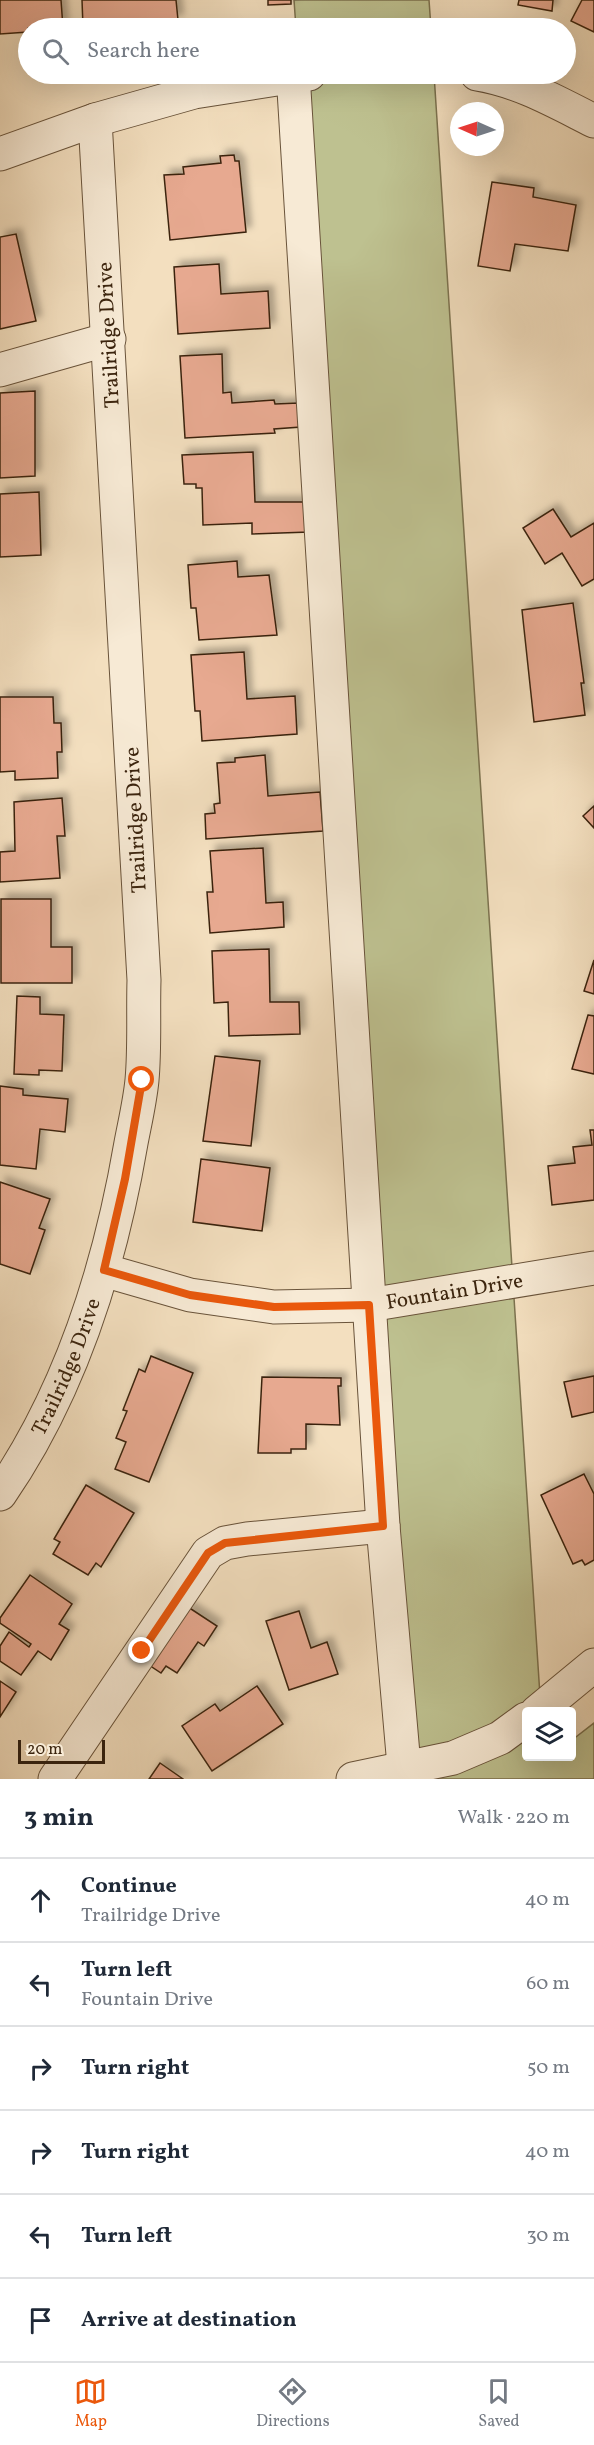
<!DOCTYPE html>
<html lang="en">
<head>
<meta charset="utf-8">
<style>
  :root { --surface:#fff; --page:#f6f6f7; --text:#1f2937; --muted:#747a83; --line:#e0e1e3; --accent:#ea580c }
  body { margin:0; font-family:Vollkorn,serif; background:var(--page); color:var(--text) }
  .controls { position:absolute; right:18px; bottom:18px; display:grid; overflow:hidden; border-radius:6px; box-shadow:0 6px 24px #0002 }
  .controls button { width:54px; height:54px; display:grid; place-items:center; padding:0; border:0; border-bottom:2px solid var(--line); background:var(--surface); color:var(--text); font:30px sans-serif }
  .compass { position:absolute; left:450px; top:102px; width:54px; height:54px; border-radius:50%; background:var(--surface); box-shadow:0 6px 24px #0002; rotate:273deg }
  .scale { position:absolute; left:18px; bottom:15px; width:87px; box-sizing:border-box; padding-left:6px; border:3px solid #3b240e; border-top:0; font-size:16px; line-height:21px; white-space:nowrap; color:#3b240e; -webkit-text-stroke:4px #f7ead5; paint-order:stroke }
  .stop { position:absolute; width:18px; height:18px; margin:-14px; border:4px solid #ea580c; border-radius:50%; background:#fff }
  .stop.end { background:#ea580c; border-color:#fff; box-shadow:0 2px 6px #0008 }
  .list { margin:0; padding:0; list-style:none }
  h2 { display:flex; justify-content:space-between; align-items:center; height:78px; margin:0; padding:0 24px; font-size:26px }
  h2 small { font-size:20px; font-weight:400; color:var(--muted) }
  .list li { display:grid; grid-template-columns:39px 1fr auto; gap:18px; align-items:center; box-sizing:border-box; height:84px; padding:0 24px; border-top:2px solid var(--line) }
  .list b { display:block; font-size:22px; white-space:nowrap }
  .list p { margin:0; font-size:20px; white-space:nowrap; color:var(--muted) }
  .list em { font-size:20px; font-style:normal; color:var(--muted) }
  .icon { flex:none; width:33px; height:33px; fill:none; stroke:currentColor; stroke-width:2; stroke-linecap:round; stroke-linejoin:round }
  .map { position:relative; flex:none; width:594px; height:1779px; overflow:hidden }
  .search { position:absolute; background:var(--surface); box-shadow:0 6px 24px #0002; left:18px; right:18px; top:18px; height:66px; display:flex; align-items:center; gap:15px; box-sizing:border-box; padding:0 21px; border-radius:33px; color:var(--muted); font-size:22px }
  .sheet { height:582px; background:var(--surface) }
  nav { display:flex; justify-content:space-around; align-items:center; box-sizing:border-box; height:84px; border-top:2px solid var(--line); background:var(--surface); font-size:16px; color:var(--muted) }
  nav a { display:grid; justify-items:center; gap:3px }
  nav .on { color:var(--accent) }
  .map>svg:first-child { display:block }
</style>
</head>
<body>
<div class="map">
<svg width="594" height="1779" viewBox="0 0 594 1779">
  <defs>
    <filter id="shadow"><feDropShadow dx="5.5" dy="-5.5" stdDeviation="3" flood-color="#0004"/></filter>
  </defs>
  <rect width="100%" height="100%" fill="#f3dfbf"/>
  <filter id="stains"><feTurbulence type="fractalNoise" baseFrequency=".00333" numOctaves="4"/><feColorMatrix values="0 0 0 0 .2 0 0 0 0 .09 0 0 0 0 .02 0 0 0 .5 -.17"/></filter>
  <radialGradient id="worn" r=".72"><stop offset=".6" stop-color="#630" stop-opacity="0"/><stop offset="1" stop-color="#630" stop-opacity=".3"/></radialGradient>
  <g fill="#bec190" stroke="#7c724f" stroke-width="1.5">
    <path d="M294 0H429L431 28H296Z"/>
    <path d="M298 74H434L541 1711 526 1712V1756L544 1757V1760L549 1757 572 1756V1740L594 1723V1779H405Z"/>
  </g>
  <g fill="#e7a990" stroke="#3b240e" stroke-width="1.5" filter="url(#shadow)">
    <path d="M0 0H61L63 28H28V32L0 34Z"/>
    <path d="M82 0H176L178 20H167V26L83 27Z"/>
    <path d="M268 0H291V4L268 5Z"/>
    <path d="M519 0H553L552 11 518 5Z"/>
    <path d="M582 0H594V32L571 21Z"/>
    <path d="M234 155 235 161H239L246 232 170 240 164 175 184 174 183 167 221 163 220 156Z"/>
    <path d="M492 182 534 188 533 197 576 205 568 251 515 244 510 271 478 266Z"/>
    <path d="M16 234 36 321 0 329V237Z"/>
    <path d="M219 264 221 294 268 291 270 328 178 334 174 267Z"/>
    <path d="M222 354 223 393 231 392 232 403 274 400 275 404 299 403 301 427 274 429 275 433 185 438 180 356Z"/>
    <path d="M35 391V476L0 478V393Z"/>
    <path d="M253 452 255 502H308L309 532 252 534V523L203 525 202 488H196V484H184L182 455Z"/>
    <path d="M39 492 41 555 0 557V494Z"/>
    <path d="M553 509 571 537 594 523V579L582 586 562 553 545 564 523 528Z"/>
    <path d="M237 561 238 577 269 575 277 635 199 640 196 608H191L188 565Z"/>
    <path d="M573 603 584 683H581L585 715 534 722 522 610Z"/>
    <path d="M244 652 247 699 295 696 297 734 202 741 200 711H195L191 655Z"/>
    <path d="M0 697H53L54 723H61L62 752H57L58 778 15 780V771L0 772Z"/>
    <path d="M265 755 268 796 320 792 323 831 206 839 205 814 215 813 214 804 220 803 217 763 235 762V758Z"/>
    <path d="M62 798 65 836H57L60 878 0 882V852L15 851 14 802Z"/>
    <path d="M594 806V828L583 816Z"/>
    <path d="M263 848 266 903 283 902 284 927 210 933 207 892H213L210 851Z"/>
    <path d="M1 899H51V947H72V983H1Z"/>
    <path d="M269 949 270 1002H299L300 1034 229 1036 228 1002 214 1003 212 951Z"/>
    <path d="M594 960V994L584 991Z"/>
    <path d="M17 996 40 997V1014L64 1015 62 1071 39 1070V1075L14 1074Z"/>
    <path d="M588 1015 594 1016V1074L572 1069Z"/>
    <path d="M215 1056 260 1061 251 1146 203 1141Z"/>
    <path d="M0 1086 23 1089V1095L68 1099 65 1132 40 1129 36 1169 0 1165Z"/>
    <path d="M590 1130H594V1200L552 1205 548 1166 575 1163 573 1147 592 1145Z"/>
    <path d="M201 1159 270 1168 262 1231 193 1222Z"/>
    <path d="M0 1182 50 1199 39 1228 45 1230 30 1274 0 1264Z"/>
    <path d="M151 1356 193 1373 149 1482 115 1469 126 1442 116 1438 127 1411 123 1410 139 1369 145 1372Z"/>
    <path d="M594 1376V1412L572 1417 564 1382Z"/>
    <path d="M262 1377 341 1378V1386H338L340 1425 306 1424V1449H291V1453H258Z"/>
    <path d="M584 1474 594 1494V1560L585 1565 582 1560 573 1564 541 1495Z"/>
    <path d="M86 1485 134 1513 101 1567 96 1563 88 1575 53 1554 60 1542 54 1539Z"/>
    <path d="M30 1575 72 1604 59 1624 69 1630 51 1660 38 1651 21 1675 0 1661V1646L9 1632 29 1647 31 1644 0 1623V1618Z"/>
    <path d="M188 1607 217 1626 204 1646 198 1642 177 1673 166 1666 161 1673 149 1665Z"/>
    <path d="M299 1611 311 1648 327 1642 338 1674 289 1690 266 1621Z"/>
    <path d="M0 1681 16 1692 0 1717Z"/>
    <path d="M257 1686 283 1724 212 1771 182 1726 215 1704 220 1711Z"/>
    <path d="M160 1763 183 1779H149Z"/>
  </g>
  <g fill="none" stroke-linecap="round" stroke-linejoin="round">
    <defs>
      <g id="minor">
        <path d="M293 74 383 1526 404 1766"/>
        <path d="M477 74C520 81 556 102 594 121"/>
        <path d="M0 154 95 120 194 92 309 74"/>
        <path d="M0 370 109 339"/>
        <path id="s1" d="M103 1270 190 1295 274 1307 369 1305 594 1268"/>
        <path id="s2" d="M0 1494C71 1391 110 1266 131 1143 135 1122 140 1101 142 1080 145 1047 143 1013 144 980L95 120"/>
        <path d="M537 1712 594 1665"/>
        <path d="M55 1779 208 1553 225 1543 247 1539 383 1526"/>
        <path d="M353 1779 453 1758 500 1738 526 1719"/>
      </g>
    </defs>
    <use href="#minor" stroke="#69533a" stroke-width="35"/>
    <use href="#minor" stroke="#f7ead5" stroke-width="33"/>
  </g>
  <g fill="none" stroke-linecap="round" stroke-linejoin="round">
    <path stroke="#ea580c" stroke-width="8" d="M142 1080 125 1179 104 1270 190 1295 274 1307 369 1305 383 1526 225 1543 208 1553 142 1651"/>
  </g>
  <g text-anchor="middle" stroke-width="4.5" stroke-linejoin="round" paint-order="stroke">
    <g font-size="21" fill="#3b240e" stroke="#f7ead5">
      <text transform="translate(108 335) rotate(-93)" y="7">Trailridge Drive</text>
      <text transform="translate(135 820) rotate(-93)" y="7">Trailridge Drive</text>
      <text dy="7" stroke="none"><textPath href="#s1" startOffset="357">Fountain Drive</textPath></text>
      <text dy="7" stroke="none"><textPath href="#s2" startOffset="144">Trailridge Drive</textPath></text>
    </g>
  </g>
  <rect width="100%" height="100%" filter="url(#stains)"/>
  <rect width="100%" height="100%" fill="url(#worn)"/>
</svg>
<div class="controls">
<button><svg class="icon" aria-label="layers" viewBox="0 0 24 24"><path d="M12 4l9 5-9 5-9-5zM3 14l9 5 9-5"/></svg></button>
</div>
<svg class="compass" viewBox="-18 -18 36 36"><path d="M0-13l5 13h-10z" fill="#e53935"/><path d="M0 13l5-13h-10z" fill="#747a83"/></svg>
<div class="scale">20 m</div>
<div class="stop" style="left:142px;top:1080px"></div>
<div class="stop end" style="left:142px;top:1651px"></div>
<div class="search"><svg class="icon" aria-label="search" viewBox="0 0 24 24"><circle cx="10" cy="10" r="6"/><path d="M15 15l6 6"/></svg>Search here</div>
</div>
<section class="sheet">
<h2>3 min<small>Walk · 220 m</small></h2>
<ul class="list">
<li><svg class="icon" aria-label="ahead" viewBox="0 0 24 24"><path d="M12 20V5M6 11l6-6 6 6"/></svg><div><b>Continue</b><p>Trailridge Drive</p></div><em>40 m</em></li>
<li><svg class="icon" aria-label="left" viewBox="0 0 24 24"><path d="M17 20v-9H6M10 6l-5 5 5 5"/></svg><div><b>Turn left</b><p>Fountain Drive</p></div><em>60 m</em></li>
<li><svg class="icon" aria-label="right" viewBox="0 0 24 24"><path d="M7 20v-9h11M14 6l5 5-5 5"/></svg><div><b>Turn right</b></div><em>50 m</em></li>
<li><svg class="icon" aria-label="right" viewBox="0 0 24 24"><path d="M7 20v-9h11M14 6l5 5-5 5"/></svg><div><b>Turn right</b></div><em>40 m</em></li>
<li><svg class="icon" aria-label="left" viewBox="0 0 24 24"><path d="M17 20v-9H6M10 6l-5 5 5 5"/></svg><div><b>Turn left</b></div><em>30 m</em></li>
<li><svg class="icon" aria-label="arrive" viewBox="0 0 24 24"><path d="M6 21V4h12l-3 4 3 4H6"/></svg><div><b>Arrive at destination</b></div></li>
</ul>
</section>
<nav>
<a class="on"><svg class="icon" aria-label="map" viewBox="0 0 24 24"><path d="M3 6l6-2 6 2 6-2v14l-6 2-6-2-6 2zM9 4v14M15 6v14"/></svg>Map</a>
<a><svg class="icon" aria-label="directions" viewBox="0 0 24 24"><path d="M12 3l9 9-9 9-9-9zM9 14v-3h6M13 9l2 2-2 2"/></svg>Directions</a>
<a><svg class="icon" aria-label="saved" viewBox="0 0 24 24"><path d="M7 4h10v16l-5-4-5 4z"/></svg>Saved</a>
</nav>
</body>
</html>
